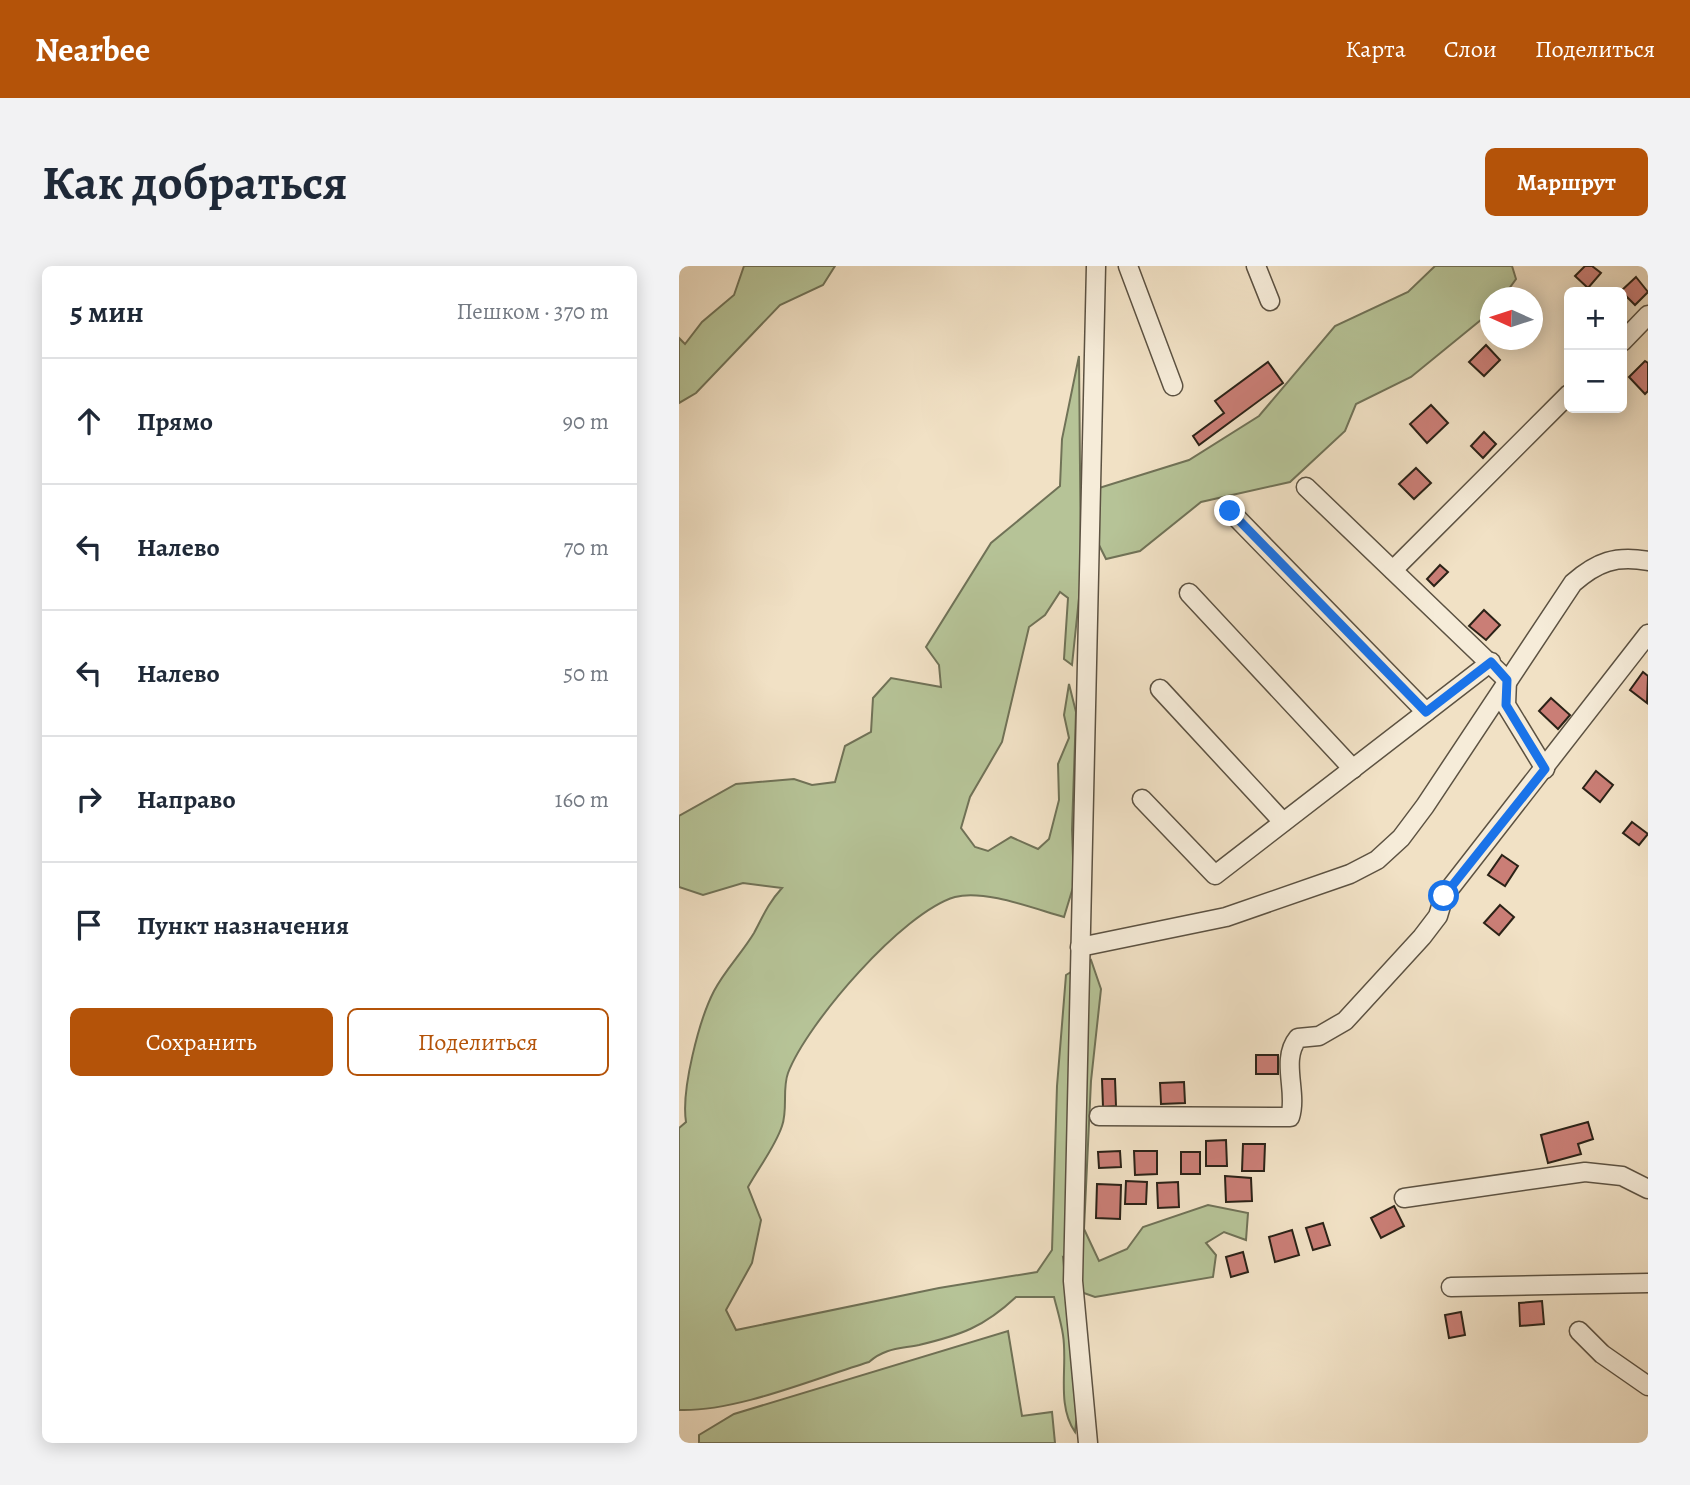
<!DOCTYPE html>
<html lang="ru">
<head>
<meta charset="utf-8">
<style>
  :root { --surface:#fff; --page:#f2f2f3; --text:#1f2937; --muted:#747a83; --line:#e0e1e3; --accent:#b45309 }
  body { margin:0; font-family:Alegreya,serif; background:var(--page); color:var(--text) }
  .controls { position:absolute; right:21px; top:21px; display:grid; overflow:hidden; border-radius:10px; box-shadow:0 4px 18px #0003 }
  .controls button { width:63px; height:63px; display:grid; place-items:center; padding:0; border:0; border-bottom:2px solid var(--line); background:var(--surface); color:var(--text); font:35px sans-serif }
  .compass { position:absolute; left:801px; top:21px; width:63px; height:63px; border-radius:50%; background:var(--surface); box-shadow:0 4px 18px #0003; rotate:273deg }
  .stop { position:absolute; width:21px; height:21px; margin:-16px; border:5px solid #1a73e8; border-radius:50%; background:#fff }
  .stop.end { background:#1a73e8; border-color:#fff; box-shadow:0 2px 7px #0008 }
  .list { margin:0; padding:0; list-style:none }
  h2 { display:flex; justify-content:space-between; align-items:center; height:91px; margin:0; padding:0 28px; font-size:30px }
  h2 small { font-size:23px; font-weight:400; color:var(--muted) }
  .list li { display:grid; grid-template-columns:46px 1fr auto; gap:21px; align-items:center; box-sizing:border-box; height:126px; padding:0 28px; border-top:2px solid var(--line) }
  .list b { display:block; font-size:26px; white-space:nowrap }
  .list em { font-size:23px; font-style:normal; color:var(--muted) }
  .actions { display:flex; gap:14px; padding:21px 28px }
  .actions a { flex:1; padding:16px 0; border:2px solid var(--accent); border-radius:10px; text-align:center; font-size:24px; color:var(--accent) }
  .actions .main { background:var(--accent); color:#fff }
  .icon { flex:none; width:38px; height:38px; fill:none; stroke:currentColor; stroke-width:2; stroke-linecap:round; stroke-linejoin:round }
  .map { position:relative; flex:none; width:969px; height:1177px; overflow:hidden; border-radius:10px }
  header { display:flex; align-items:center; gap:42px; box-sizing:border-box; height:98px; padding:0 35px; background:var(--accent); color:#fff }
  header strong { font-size:33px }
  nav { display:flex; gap:38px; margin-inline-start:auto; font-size:24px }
  .intro { display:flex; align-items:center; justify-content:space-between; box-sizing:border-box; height:168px; padding:0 42px }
  h1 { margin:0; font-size:49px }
  .button { padding:18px 32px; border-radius:10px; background:var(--accent); color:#fff; font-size:24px; font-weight:700 }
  main { display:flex; gap:42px; padding:0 42px }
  aside { flex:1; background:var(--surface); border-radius:10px; box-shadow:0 4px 18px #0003 }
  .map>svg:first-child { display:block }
</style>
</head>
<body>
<header>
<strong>Nearbee</strong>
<nav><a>Карта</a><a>Слои</a><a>Поделиться</a></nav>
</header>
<div class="intro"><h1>Как добраться</h1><a class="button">Маршрут</a></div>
<main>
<aside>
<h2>5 мин<small>Пешком · 370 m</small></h2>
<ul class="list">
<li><svg class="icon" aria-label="ahead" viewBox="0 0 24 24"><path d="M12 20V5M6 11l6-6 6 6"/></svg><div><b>Прямо</b></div><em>90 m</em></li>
<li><svg class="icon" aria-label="left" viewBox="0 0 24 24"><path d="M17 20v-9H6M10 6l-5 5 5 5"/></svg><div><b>Налево</b></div><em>70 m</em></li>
<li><svg class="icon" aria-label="left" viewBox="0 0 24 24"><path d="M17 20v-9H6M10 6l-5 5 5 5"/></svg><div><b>Налево</b></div><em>50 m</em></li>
<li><svg class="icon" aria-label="right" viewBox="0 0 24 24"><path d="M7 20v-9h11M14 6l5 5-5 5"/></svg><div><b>Направо</b></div><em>160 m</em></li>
<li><svg class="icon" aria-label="arrive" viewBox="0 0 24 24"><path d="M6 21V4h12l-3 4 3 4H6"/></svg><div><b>Пункт назначения</b></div></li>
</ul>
<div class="actions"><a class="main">Сохранить</a><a>Поделиться</a></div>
</aside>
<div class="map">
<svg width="969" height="1177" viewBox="0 0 969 1177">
  <rect width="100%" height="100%" fill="#f1e1c5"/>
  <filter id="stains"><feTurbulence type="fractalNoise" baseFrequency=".00286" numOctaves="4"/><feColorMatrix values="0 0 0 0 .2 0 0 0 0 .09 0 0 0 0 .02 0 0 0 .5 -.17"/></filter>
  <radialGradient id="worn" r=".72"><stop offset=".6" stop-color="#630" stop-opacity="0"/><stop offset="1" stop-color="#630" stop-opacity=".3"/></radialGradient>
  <g fill="#b6c397" stroke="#707257" stroke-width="2">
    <path d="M65 0H156L144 19 101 39 17 127 0 137V72L6 78 23 56 55 29Z"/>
    <path d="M756 0H833L837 13 824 31 811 32V45L803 53 732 111 677 138 666 165 611 216 522 236 461 285 427 293 416 271 420 222 510 194 580 150 656 60 729 26Z"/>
    <path d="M400 90 402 313 393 399 385 393 389 332 381 326 366 349 350 361 323 476 291 531 282 562 296 581 309 585 332 571 359 583 370 573 380 534 379 498 390 472 385 449 390 418 397 446 393 564 395 618 385 651C356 643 305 623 276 631 224 646 128 757 109 807 103 823 109 843 103 860 96 881 80 901 69 921L82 954 73 997 47 1044 57 1064 260 1022 358 1006 373 984 378 820 387 709 412 694 422 723 412 815 405 963 420 995 448 983 464 961 529 939 569 947 567 974 545 966 527 977 537 989 534 1011 416 1031 402 1026 400 998 384 991 399 1141 396 1166C377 1138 389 1100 384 1069 382 1056 378 1043 375 1031H337C305 1061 282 1069 240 1079 220 1083 206 1082 190 1096 134 1113 57 1146 0 1144V862L7 856C2 824 20 754 35 725 46 704 63 687 75 667 84 650 90 636 103 622L64 617 24 629 0 621V550L57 518 115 513 133 519 156 516 166 480 192 466 194 432 212 412 262 421 260 399 247 381 312 277 381 220 383 173Z"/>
    <path d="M329 1065 343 1150 373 1146 376 1177H20V1169L55 1148Z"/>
  </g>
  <g fill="#ca7e76" stroke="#2b2217" stroke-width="2">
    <path d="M906 0H913L922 7 909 22 896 10Z"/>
    <path d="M957 11 969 26 956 39 942 25Z"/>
    <path d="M807 79 821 94 805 110 790 96Z"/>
    <path d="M966 95 969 97V125L966 128 950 111Z"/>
    <path d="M589 96 604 117 520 179 514 170 545 147 536 135Z"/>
    <path d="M752 139 769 157 748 177 731 158Z"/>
    <path d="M805 166 817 178 804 192 792 180Z"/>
    <path d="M737 202 752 217 735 233 720 218Z"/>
    <path d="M761 299 769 306 755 320 748 313Z"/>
    <path d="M805 344 821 359 807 374 790 360Z"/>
    <path d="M964 406 969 410 968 437 951 424Z"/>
    <path d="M872 432 891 449 879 463 860 445Z"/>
    <path d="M917 505 934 519 921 536 904 522Z"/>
    <path d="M953 556 969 568 960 579 944 567Z"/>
    <path d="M823 589 839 600 826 620 809 609Z"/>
    <path d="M821 639 835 651 820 669 805 657Z"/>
    <rect x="577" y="789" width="22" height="19"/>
    <path d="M423 813H436L437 840 424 841Z"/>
    <path d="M505 816 506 837 482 838 481 817Z"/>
    <path d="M909 856 914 873 899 878 902 888 869 897 862 869Z"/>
    <path d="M547 874 548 900H527V875Z"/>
    <path d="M564 878H586L585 905H563Z"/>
    <path d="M441 885 442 901 420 902 419 886Z"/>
    <path d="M455 885H478V908L456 909Z"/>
    <rect x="502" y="886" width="19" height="22"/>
    <path d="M546 910 572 912 573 935 547 936Z"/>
    <path d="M447 915 468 916 467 938H446Z"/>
    <path d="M499 916 500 941 479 942 478 917Z"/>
    <path d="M418 918 442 919 441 953 417 952Z"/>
    <path d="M715 940 725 960 702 972 692 952Z"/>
    <path d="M644 957 651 979 634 984 627 962Z"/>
    <path d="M613 964 620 989 596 996 590 971Z"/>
    <path d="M564 986 569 1006 552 1011 547 991Z"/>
    <path d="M863 1035 865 1058 841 1060 840 1037Z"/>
    <path d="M782 1046 786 1069 770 1072 766 1049Z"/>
  </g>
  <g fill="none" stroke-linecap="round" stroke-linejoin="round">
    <defs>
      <g id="minor">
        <path d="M449 0 494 120"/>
        <path d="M577 0 591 35"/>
        <path d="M943 76 969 49"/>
        <path d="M627 221 828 414 827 439 866 503"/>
        <path d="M551 245 747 446"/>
        <path d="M714 304 890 128"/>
        <path d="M510 327 674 503"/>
        <path d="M481 423 604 556"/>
        <path d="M463 533 536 609 812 396"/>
        <path d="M401 681 547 651 671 608 698 594 722 572 746 540 894 317C918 296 937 289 969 295"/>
        <path d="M420 850 611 851C619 826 601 794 619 772L640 770 666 755 743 671 759 650 765 630 969 368"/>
        <path d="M725 932 906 906 943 910 969 923"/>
        <path d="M772 1021 969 1017"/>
        <path d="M900 1065 923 1088 969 1120"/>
        <path d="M409 1177 394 1015 417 0"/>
      </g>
    </defs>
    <use href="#minor" stroke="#5c5242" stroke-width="21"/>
    <use href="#minor" stroke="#f6ecd9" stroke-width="18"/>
  </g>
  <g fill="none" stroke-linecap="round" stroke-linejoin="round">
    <path stroke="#1a73e8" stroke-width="9" d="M551 245 747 446 812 396 828 414 827 439 866 503 765 630"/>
  </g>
  <rect width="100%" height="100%" filter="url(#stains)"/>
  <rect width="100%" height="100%" fill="url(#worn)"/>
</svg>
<div class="controls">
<button>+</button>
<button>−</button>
</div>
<svg class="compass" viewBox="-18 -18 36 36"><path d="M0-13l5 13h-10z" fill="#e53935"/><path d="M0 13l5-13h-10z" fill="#747a83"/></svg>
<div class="stop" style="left:765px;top:630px"></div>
<div class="stop end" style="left:551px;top:245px"></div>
</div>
</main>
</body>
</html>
